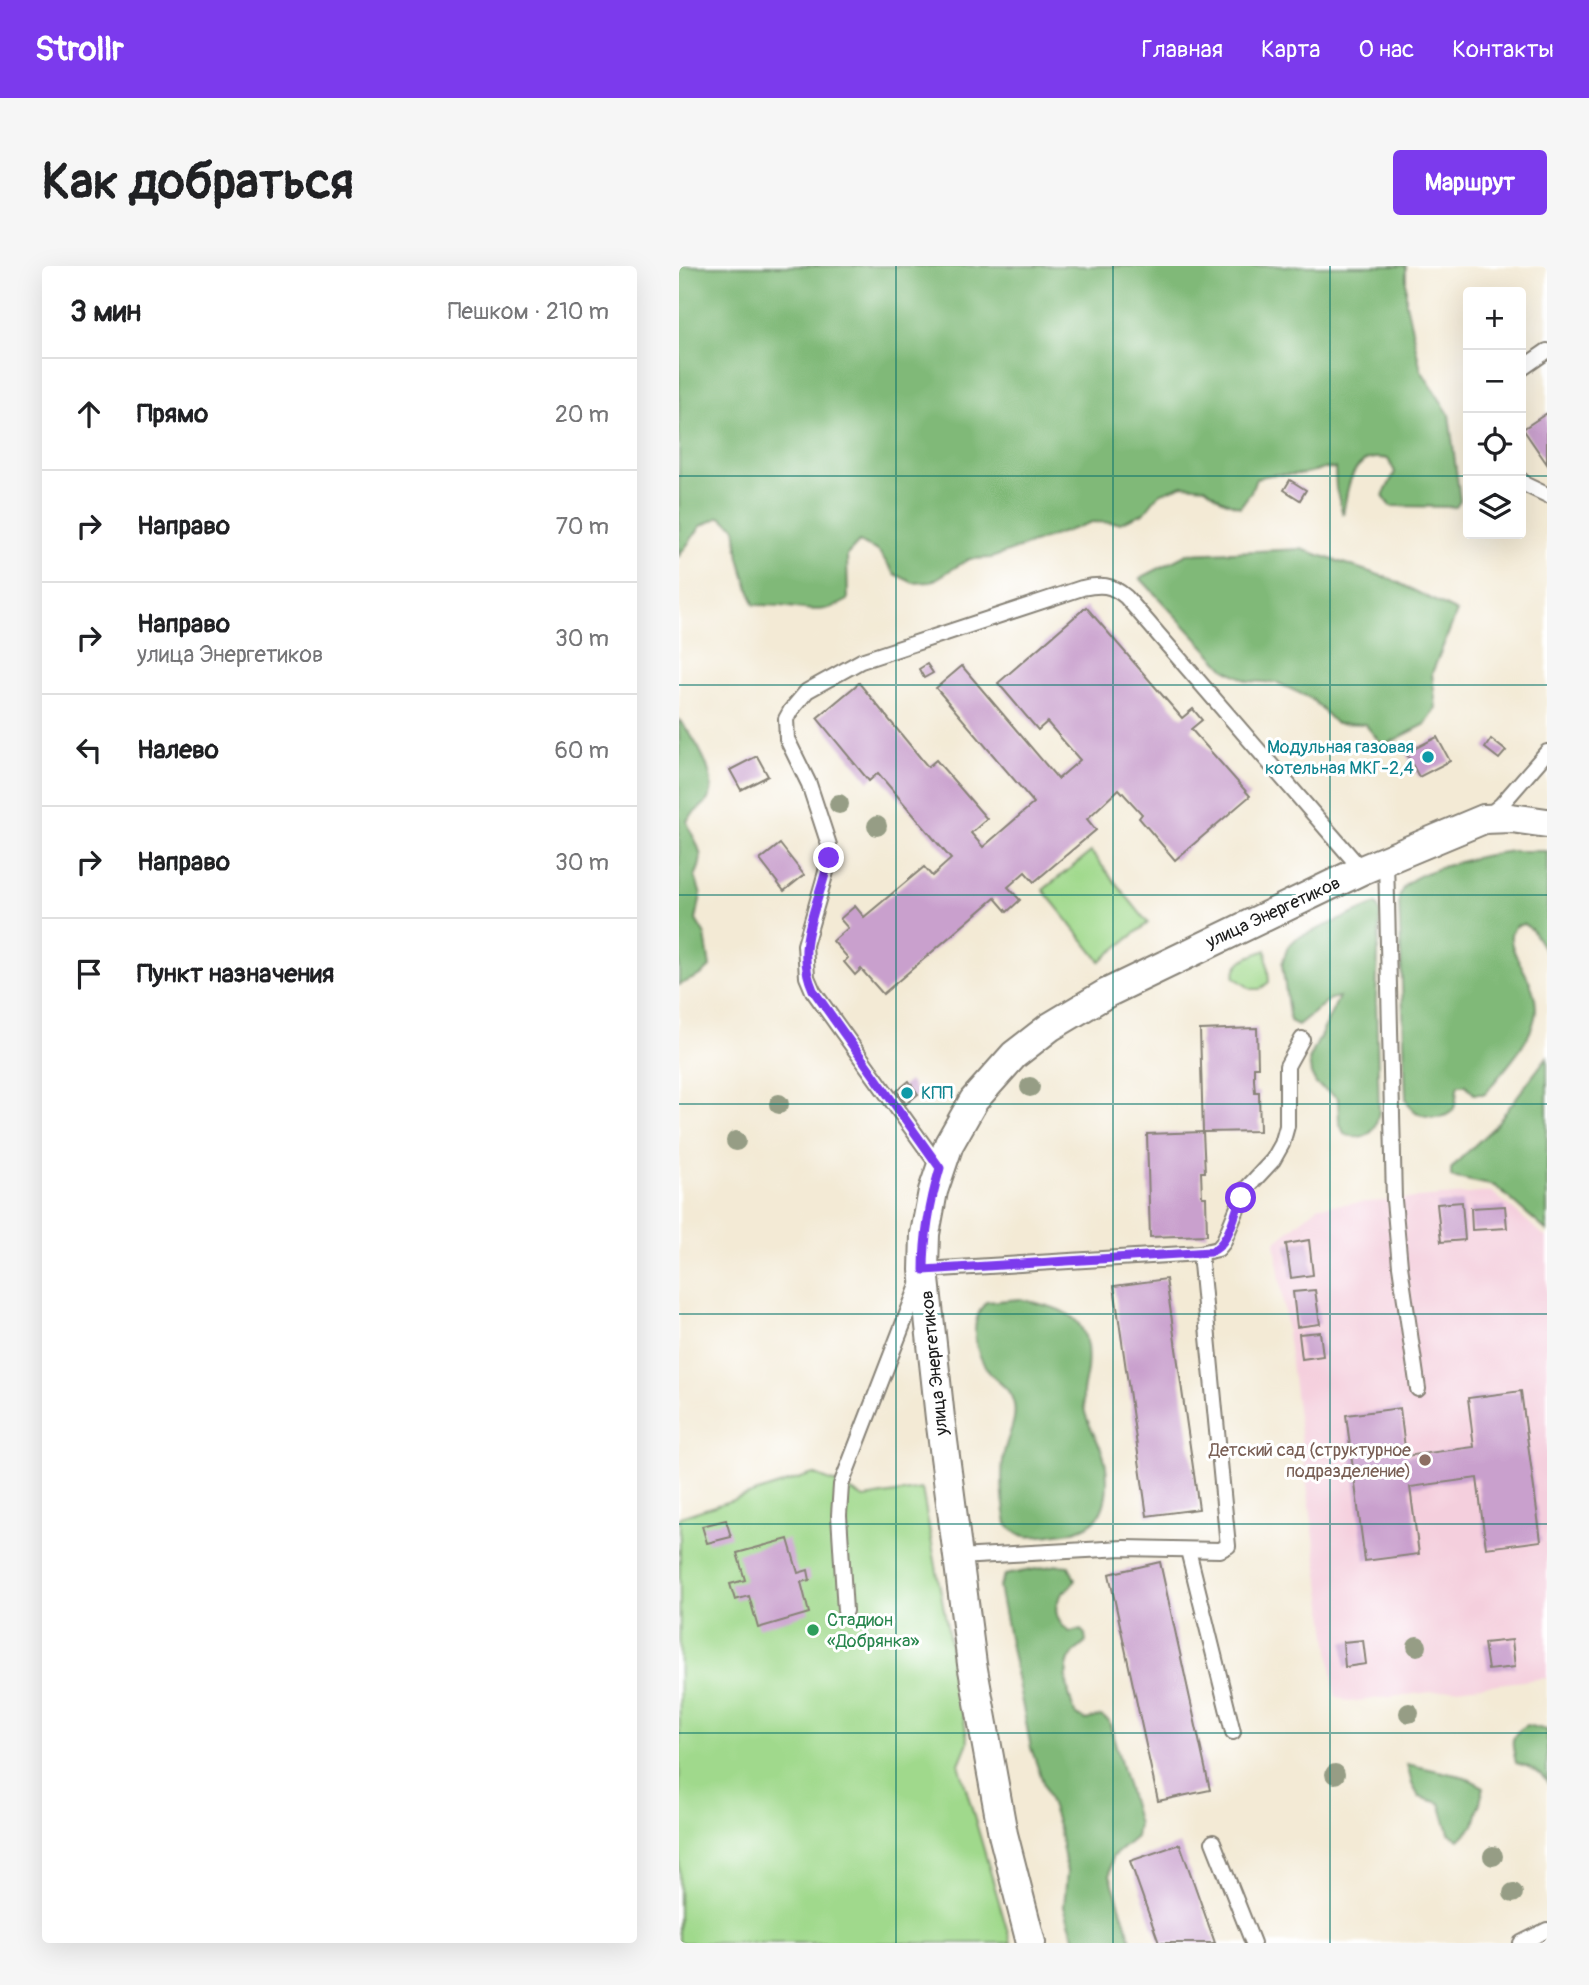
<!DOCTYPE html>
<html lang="ru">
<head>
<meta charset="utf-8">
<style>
  :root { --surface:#fff; --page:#f6f6f6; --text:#202124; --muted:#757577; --line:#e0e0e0; --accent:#7c3aed }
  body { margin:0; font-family:Pangolin,sans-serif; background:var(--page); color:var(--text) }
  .controls { position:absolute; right:21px; top:21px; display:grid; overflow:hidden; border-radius:7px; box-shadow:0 7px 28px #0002 }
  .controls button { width:63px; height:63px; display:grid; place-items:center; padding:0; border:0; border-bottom:2px solid var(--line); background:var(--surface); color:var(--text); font:35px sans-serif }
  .stop { position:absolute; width:21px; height:21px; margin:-16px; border:5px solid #7c3aed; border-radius:50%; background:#fff }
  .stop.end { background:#7c3aed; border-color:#fff; box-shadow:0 2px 7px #0008 }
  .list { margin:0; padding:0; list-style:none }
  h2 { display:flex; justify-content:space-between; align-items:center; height:91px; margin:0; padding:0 28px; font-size:30px }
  h2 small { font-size:23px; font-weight:400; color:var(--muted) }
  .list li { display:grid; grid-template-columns:46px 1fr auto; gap:21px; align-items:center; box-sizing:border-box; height:112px; padding:0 28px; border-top:2px solid var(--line) }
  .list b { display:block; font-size:26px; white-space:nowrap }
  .list p { margin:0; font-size:23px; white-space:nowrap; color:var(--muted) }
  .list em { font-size:23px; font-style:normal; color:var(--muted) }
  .icon { flex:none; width:38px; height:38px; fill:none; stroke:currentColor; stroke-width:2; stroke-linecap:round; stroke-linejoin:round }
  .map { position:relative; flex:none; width:868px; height:1677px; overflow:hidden; border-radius:7px }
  header { display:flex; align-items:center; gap:42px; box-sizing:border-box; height:98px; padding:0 35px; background:var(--accent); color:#fff }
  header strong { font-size:33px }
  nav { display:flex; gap:38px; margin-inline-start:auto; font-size:24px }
  .intro { display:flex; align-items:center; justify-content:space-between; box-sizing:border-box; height:168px; padding:0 42px }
  h1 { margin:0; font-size:49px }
  .button { padding:18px 32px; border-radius:7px; background:var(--accent); color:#fff; font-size:24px; font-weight:700 }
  main { display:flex; gap:42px; padding:0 42px }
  aside { flex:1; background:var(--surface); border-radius:7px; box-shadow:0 7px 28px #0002 }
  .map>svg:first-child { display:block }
</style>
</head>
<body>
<header>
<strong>Strollr</strong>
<nav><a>Главная</a><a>Карта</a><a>О нас</a><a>Контакты</a></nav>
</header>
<div class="intro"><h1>Как добраться</h1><a class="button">Маршрут</a></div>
<main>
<aside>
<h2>3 мин<small>Пешком · 210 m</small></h2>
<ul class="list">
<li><svg class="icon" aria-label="ahead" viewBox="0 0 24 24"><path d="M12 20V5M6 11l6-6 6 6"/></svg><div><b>Прямо</b></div><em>20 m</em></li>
<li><svg class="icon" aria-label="right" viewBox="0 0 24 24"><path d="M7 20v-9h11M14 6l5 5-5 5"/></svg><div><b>Направо</b></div><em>70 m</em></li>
<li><svg class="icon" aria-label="right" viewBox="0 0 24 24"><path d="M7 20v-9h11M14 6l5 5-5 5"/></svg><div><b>Направо</b><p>улица Энергетиков</p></div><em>30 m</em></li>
<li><svg class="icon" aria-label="left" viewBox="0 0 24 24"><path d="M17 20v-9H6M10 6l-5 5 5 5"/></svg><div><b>Налево</b></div><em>60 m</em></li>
<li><svg class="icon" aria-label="right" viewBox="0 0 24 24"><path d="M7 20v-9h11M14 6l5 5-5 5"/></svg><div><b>Направо</b></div><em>30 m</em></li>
<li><svg class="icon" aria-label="arrive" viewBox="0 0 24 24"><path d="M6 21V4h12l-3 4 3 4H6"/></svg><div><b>Пункт назначения</b></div></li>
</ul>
</aside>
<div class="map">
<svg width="868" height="1677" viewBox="0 0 868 1677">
  <rect width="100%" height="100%" fill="#fff"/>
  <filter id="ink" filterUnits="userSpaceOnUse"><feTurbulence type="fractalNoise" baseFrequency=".0143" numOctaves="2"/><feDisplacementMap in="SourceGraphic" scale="14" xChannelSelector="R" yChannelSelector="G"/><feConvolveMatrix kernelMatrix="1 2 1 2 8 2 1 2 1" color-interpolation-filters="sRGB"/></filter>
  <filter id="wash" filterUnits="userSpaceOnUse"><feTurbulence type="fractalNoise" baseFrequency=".00686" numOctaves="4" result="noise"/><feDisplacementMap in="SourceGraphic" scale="28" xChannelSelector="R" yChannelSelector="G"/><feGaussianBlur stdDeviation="1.57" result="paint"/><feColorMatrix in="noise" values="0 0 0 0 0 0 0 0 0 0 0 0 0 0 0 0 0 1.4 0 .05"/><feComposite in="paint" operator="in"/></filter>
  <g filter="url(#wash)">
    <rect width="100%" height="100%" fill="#f3ead5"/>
    <path fill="#f4cfdd" d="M813 926 868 972V1412L670 1436 656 1430 596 976 640 940Z"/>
    <g fill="#a0d98c" stroke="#5e7a54" stroke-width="2">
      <path d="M412 586 469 657 421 695 364 624Z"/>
      <path d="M587 684 590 716 581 723H572L555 711C557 692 571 691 587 684Z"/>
      <path d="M134 1208 162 1219 185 1232 243 1223 289 1476 280 1498 332 1677H0L1 1251Z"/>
    </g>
    <g fill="#80b978" stroke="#4e6a4a" stroke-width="2">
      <path d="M0 0H727V37L742 104 770 148 781 235 777 241 711 240 704 230 716 206 709 193C672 185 669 220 664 249L657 223 656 202C644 202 634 206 622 208 604 210 596 205 577 213L572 226 561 241 543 234 526 221 504 219 480 228 465 247 441 257 413 256 312 292 290 293 252 316 234 317 216 308 199 285 180 276 168 289 169 334C145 348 135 344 109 341 98 339 86 339 75 339L60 292 56 261 41 251 22 260 0 290Z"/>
      <path d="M622 283 712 313 778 346 753 407 757 442 747 458 704 480 686 458 656 457 633 433 599 417 568 415 546 403 461 312 508 288Z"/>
      <path d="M0 454C14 468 43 515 28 535 22 543 13 546 8 555 14 577 30 585 16 610L22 629 17 654 26 669 31 701 22 709 0 719Z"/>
      <path d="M833 585H868V688L853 664 845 658 837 660C835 663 832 666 832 669 829 690 863 718 856 751 850 780 823 805 806 828H795L787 819H779C776 827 779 839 773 845 764 855 740 851 732 842 729 839 728 835 727 832L720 632C721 629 722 625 724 622 737 603 810 588 833 585Z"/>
      <path d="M697 638 701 646 697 732 700 846C696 869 688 875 665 868L660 855 659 832 637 818 632 808 630 794 660 731 651 733 619 759 611 755 603 698 609 680 618 672Z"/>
      <path d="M868 791V965L816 920 772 911V903L780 894 815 861Z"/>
      <path d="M341 1033C387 1044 413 1048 408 1104 406 1120 402 1122 405 1141 407 1157 417 1170 423 1185 430 1203 431 1238 417 1253 407 1264 386 1268 372 1269 354 1271 341 1274 328 1258 324 1237 321 1209 325 1187 328 1170 340 1152 334 1135 330 1120 318 1117 310 1106 295 1086 289 1056 307 1036Z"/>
      <path d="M378 1299 390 1300 396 1314C393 1320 389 1322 384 1327 372 1340 377 1357 391 1366L402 1364 406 1368 407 1376C403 1380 398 1383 394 1388 381 1402 390 1431 396 1448L407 1454 422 1450 430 1455 459 1558 457 1571 433 1591 431 1609 453 1677H397L385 1641 388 1606 380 1562 352 1482 320 1321 326 1309Z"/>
      <path d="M847 1459 868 1464V1516C861 1505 850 1500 837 1497 833 1477 829 1471 847 1459Z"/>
      <path d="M728 1498 786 1511 805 1521 795 1559 780 1574 770 1567 761 1537 740 1531 733 1518Z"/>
    </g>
    <g id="blocks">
      <g fill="#c9a0cd">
        <path d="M868 147V198L844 163Z"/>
        <path d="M611 214 627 224 621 234 605 224Z"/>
        <path d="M407 341 503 452 514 443 523 454 512 463 571 530 496 594 460 552 463 548 440 523 408 553 417 564 355 616 346 606 329 621 341 634 328 646 316 632 204 728 182 703 176 709 165 696 169 692 154 675 169 662 161 653 176 640 185 651 245 601 253 610 272 593 199 507 190 515 138 452 180 417 249 501 257 494 308 553 292 567 304 581 355 537 257 422 283 400 379 513 401 494 368 456 359 464 319 417Z"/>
        <path d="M248 398 254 407 245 412 240 403Z"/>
        <path d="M758 471 771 495 740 511 727 487Z"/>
        <path d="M812 473 827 485 820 493 806 482Z"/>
        <path d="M78 490 89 510 62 524 51 504Z"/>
        <path d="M101 578 125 609 105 625 81 594Z"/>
        <path d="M578 762 579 801H575V814L576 826H580L581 865 524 866 521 764Z"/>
        <path d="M230 815 239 828 227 838 218 825Z"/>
        <path d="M524 866 526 906H522L523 931H527L528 969 471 971 468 868Z"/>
        <path d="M783 936 786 974 762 976 758 938Z"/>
        <path d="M826 940 828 962 793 964 792 942Z"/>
        <path d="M630 974 634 1009 612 1012 607 978Z"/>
        <path d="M487 1013 520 1243 468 1250 435 1020Z"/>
        <path d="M636 1024 641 1058 618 1061 614 1026Z"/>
        <path d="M641 1066 644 1090 623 1093 620 1068Z"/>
        <path d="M842 1125 862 1275 807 1282 798 1212 731 1221 740 1288 686 1295 667 1149 721 1142 727 1190 795 1181 789 1132Z"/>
        <path d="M47 1254 52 1271 28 1277 23 1260Z"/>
        <path d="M109 1273 119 1307 129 1304 131 1314 122 1316 130 1347 79 1362 70 1330 56 1334 51 1318 66 1314 58 1287Z"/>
        <path d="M481 1296 531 1524 479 1535 430 1308Z"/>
        <path d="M684 1374 687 1398 666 1401 664 1376Z"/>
        <path d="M833 1374 836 1401 809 1404 805 1377Z"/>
        <path d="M501 1578 536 1677H480L451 1595Z"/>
      </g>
    </g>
  </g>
  <g filter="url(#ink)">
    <use href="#blocks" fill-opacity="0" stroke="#888378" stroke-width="2"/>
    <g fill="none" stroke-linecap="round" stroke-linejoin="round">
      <defs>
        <g id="lane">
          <path d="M842 103 868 85"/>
          <path d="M842 214 845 218 868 229"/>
          <path d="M810 549 822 539 868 486"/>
          <path d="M707 593 715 934 721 1000 739 1123"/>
          <path d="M261 902 134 725 128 711 126 679 147 606 150 579 130 518 108 473 107 453 112 444 128 425 182 395 403 322C422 318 432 318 447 331L683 604"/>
          <path d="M509 1284 554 1466"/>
          <path d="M279 1291 445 1282 541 1284 549 1280 521 987"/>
          <path d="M166 1345 160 1249 162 1219 245 1004 521 987 539 983 544 977 566 924 594 894 603 878 608 860V800L623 773"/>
          <path d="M534 1576 574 1677"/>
          <path d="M842 1677 868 1664"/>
        </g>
        <path id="street" d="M352 1677 324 1568 293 1398 261 1152 245 1004 246 968 254 925 270 878 295 834 335 789 371 761 428 727 683 604 805 553 832 552 868 557"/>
      </defs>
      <use href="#lane" stroke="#888378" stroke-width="18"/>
      <use href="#street" stroke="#888378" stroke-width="32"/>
      <use href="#lane" stroke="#fff" stroke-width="14"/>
      <use href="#street" stroke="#fff" stroke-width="28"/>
    </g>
    <g fill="#969d85">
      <circle cx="160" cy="538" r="10"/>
      <circle cx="198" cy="560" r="10"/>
      <circle cx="351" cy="821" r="10"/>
      <circle cx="100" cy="838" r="10"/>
      <circle cx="57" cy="875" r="10"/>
      <circle cx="738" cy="1380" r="10"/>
      <circle cx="730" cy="1447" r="10"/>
      <circle cx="656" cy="1508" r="10"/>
      <circle cx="814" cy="1590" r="10"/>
      <circle cx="834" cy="1627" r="10"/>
    </g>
  </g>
  <g fill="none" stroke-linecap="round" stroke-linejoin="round" filter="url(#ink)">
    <path stroke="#7c3aed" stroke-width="9" d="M150 592C141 637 114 680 134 724L261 902C251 936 245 969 245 1004L531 986C550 979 555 949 562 932"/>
  </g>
  <path fill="none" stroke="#0f766e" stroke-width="2" stroke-opacity="0.55" d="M217 0V1677M434 0V1677M651 0V1677M0 210H789M842 210H868M0 419H868M0 629H868M0 838H868M0 1048H868M0 1258H868M0 1467H868"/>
  <g fill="#0f9aa8" stroke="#fff" stroke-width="2.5">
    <circle cx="749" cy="491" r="7"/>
    <circle cx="228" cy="827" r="7"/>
  </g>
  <circle fill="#8d6e63" stroke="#fff" stroke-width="2.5" cx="746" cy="1194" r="7"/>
  <circle fill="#2e9e5b" stroke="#fff" stroke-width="2.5" cx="134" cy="1364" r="7"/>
  <g text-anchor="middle" stroke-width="6" stroke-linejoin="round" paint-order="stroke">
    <g font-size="18" fill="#0d838f" stroke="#fff" text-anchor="end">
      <text x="735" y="487">Модульная газовая<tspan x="735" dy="21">котельная МКГ-2,4</tspan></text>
      <text x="242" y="833" text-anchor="start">КПП</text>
    </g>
    <g font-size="18" fill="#1c1c1c" stroke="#fff">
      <text transform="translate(594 646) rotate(-25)" y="6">улица Энергетиков</text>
      <text transform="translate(255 1097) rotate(-96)" y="6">улица Энергетиков</text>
    </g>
    <g font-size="18" fill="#785e54" stroke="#fff" text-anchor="end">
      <text x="732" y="1190">Детский сад (структурное<tspan x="732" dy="21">подразделение)</tspan></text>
    </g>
    <g font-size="18" fill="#27864d" stroke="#fff" text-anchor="start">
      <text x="148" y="1360">Стадион<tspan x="148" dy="21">«Добрянка»</tspan></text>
    </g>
  </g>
</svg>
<div class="controls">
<button>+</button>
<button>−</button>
<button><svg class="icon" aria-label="locate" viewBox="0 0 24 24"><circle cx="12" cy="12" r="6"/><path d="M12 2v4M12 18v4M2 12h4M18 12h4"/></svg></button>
<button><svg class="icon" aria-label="layers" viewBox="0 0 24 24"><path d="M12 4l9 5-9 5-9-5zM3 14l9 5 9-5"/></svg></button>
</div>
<div class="stop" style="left:562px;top:932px"></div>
<div class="stop end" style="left:150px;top:592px"></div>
</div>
</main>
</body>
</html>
